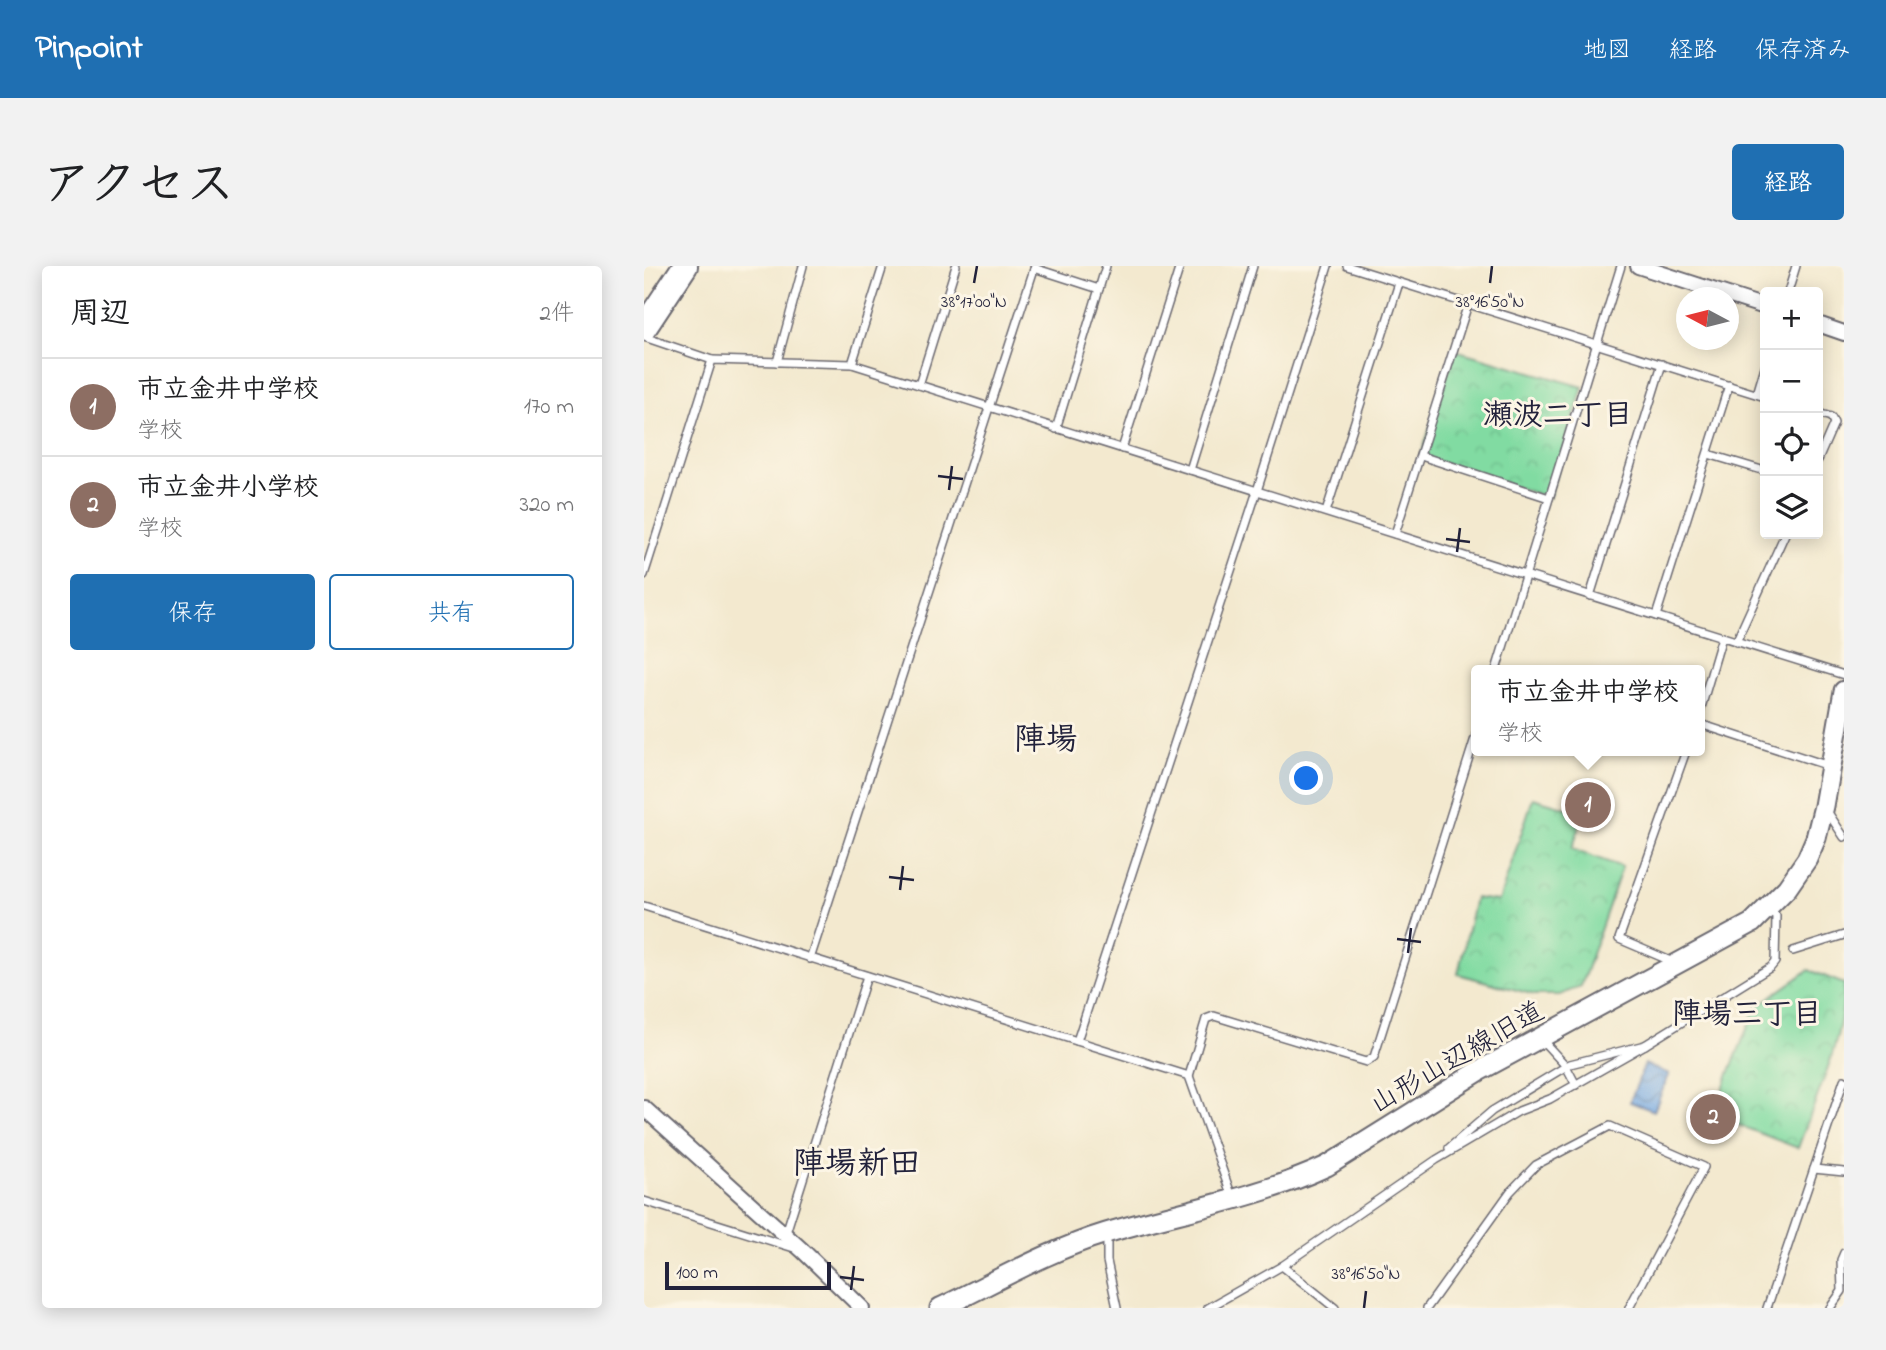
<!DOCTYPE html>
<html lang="ja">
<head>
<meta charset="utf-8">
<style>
  :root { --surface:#fff; --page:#f2f2f2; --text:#202124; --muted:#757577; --line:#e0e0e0; --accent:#1f6fb2 }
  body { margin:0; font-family:"Indie Flower","Klee One",sans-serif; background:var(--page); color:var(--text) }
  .controls { position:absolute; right:21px; top:21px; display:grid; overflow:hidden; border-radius:7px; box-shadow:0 4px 18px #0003 }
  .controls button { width:63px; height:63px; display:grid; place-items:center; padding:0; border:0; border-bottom:2px solid var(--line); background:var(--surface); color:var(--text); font:35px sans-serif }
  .compass { position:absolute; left:1032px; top:21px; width:63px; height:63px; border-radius:50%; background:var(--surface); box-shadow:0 4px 18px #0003; rotate:277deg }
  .scale { position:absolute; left:21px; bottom:18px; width:166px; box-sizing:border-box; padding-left:7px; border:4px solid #22223b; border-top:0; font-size:19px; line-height:24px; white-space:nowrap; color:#22223b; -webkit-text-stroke:5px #fcf5e5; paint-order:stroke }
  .you { position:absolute; left:663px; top:513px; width:24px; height:24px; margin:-18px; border:5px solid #fff; border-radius:50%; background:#1a73e8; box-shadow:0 0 0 10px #1a73e833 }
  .badge { display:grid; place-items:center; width:46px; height:46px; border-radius:50%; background:var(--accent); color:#fff; font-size:23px; font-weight:700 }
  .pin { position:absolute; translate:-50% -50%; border:4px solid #fff; box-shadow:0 2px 7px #0006 }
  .popup { position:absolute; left:827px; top:399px; width:234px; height:91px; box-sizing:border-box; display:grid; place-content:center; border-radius:7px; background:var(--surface); filter:drop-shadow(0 2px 5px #0005); font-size:23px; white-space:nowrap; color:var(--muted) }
  .popup b { font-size:26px; color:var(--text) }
  .popup::after { content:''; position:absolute; left:50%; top:100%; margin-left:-14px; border:14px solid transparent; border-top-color:var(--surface) }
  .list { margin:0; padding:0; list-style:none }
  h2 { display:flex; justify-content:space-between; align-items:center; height:91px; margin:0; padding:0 28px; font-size:30px }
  h2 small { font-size:23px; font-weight:400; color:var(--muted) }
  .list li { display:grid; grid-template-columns:46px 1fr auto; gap:21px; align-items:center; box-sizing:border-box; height:98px; padding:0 28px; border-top:2px solid var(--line) }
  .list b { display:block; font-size:26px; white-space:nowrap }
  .list p { margin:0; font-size:23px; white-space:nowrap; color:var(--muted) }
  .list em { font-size:23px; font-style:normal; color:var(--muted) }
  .actions { display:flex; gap:14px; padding:21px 28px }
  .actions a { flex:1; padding:16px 0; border:2px solid var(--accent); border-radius:7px; text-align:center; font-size:24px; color:var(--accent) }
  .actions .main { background:var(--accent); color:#fff }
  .icon { flex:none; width:38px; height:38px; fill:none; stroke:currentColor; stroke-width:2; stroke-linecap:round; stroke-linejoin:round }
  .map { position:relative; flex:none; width:1200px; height:1042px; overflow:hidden; border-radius:7px }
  header { display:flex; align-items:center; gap:42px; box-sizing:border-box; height:98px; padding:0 35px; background:var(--accent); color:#fff }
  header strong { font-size:33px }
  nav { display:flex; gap:38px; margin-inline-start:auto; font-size:24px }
  .intro { display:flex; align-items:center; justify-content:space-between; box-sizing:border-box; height:168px; padding:0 42px }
  h1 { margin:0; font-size:49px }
  .button { padding:18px 32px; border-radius:7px; background:var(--accent); color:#fff; font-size:24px; font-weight:700 }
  main { display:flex; gap:42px; padding:0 42px }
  aside { flex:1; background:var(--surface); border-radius:7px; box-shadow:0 4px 18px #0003 }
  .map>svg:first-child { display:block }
</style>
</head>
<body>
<header>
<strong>Pinpoint</strong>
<nav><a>地図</a><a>経路</a><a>保存済み</a></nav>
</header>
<div class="intro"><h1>アクセス</h1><a class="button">経路</a></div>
<main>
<aside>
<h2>周辺<small>2件</small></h2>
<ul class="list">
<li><span class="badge" style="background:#8d6e63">1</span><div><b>市立金井中学校</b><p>学校</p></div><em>170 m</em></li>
<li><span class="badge" style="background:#8d6e63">2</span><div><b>市立金井小学校</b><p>学校</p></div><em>320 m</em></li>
</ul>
<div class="actions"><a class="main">保存</a><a>共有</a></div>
</aside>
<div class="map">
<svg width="1200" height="1042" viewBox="0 0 1200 1042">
  <defs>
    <pattern id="park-crowns" width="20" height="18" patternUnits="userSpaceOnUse" patternTransform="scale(1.75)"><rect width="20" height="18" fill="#81dba2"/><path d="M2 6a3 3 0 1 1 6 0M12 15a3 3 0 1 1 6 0" fill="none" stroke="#6fbc8c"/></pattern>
    <pattern id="water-waves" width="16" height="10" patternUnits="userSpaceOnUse" patternTransform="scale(1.75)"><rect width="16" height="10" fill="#76a9e2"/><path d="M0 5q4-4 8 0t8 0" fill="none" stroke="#6089b8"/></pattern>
  </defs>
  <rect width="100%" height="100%" fill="#fcf5e5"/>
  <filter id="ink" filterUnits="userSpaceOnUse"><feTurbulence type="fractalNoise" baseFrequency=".0143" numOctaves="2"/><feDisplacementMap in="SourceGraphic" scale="14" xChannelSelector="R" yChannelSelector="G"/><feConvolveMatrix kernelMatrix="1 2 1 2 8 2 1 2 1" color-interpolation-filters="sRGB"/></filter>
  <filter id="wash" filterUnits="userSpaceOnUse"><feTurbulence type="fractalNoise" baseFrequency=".00686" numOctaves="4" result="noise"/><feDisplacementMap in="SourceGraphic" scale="28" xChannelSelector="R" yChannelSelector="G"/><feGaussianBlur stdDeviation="1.57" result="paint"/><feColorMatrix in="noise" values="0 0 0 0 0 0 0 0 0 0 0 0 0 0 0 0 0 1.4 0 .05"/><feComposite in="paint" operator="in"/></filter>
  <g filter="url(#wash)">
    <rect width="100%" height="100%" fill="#f3e9cf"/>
    <g fill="url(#park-crowns)" stroke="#527e6e" stroke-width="2">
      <path d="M811 84 939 121 905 232 777 190Z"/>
      <path d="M889 532 940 547 928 583 978 601 937 720 916 729H891L814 708 831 632 855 635Z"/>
      <path d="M1165 704 1200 718C1200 775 1172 830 1154 882L1068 849 1112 741Z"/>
    </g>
    <path fill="url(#water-waves)" stroke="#4c668e" stroke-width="2" d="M1001 798 1025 808 1010 845 986 836Z"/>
  </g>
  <g filter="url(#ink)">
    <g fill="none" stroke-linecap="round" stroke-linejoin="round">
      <defs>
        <g id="lane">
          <path d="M703 0 1121 131"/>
          <path d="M390 2 455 23"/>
          <path d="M1144 26 1152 0"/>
          <path d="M0 71 68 94"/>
          <path d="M133 96 159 0"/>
          <path d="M208 98 239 0"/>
          <path d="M275 119 312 0"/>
          <path d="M1113 128 1121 101"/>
          <path d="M1174 147 1187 151 1190 157 1174 194"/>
          <path d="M412 163 462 0"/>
          <path d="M478 183 536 0"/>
          <path d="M1064 188 1121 205"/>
          <path d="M777 190 905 232"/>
          <path d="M546 204 609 0"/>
          <path d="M682 246 755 17"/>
          <path d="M751 268 824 38"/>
          <path d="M0 309 68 94 208 98 1200 409"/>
          <path d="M946 330 1018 98"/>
          <path d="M1012 350 1085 119"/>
          <path d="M1092 376 1141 268"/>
          <path d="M852 404 977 0"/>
          <path d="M1056 445 1078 371"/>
          <path d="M1056 458 1185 500"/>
          <path d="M1183 545 1200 571"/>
          <path d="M0 640 545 810 562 753 570 750 722 796 730 791 832 469"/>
          <path d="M1149 685 1200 669"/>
          <path d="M166 693 391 0"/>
          <path d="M1029 696 975 673 1042 485"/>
          <path d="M897 773 922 800 932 819"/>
          <path d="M433 775 613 225 684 0"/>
          <path d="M545 810 588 931"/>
          <path d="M805 882 848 845 926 798 1001 779 1127 701 1131 696 1132 650 1125 643"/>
          <path d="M1170 903 1200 906"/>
          <path d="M0 935 150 982"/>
          <path d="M141 970 223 710"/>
          <path d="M463 970V995L473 1042"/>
          <path d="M638 1000 691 1042"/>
          <path d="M564 1042 638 1000 792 894 875 845 906 833 1001 779"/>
          <path d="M783 1042 866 926 892 899 966 860 1060 901 985 1042"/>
          <path d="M1123 1042 1200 814"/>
          <path d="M1186 1042 1198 1025 1197 994 1200 987"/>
        </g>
        <g id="street">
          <path d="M994 0 1121 41"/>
          <path d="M1174 58 1200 67"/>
          <path d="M0 842 158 984 218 1042"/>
        </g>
        <path id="secondary" d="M296 1042C351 1016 403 985 462 967 536 945 612 933 683 900L835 805 1108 657 1143 622 1163 593 1172 572 1180 540 1200 425"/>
        <path id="highway" d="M0 62 41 0"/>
      </defs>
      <use href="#lane" stroke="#6b686f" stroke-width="10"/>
      <use href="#street" stroke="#6b686f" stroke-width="18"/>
      <use href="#secondary" stroke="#6b686f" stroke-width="23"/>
      <use href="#highway" stroke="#6b686f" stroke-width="28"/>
      <use href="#lane" stroke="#fff" stroke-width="7"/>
      <use href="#street" stroke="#fff" stroke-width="14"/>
      <use href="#secondary" stroke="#fff" stroke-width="19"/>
      <use href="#highway" stroke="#fff" stroke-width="24"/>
    </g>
  </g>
  <path fill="none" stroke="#22223b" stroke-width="2.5" d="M330 17 333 0M846 17 848 0M294 210 319 213M305 224 308 200M802 273 826 276M813 286 816 262M245 611 270 614M256 624 259 600M753 673 777 676M764 687 767 662M196 1011 220 1014M207 1024 210 1000M720 1042 722 1025"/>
  <g text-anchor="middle" stroke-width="6" stroke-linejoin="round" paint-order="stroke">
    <g font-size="28" fill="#22223b" stroke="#fcf5e5">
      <text transform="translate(812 790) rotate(-30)" y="10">山形山辺線旧道</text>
    </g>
    <g font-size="30" font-weight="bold" fill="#22223b" stroke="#fcf5e5">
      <text x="914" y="158">瀬波二丁目</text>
      <text x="1103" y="757">陣場三丁目</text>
    </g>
    <g font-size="32" font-weight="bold" fill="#22223b" stroke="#fcf5e5">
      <text x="402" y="483">陣場</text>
      <text x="213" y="907">陣場新田</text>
    </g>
  </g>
  <g font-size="18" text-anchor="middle" fill="#22223b" stroke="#fcf5e5" stroke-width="6" stroke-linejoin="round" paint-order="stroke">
    <text x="330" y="41">38°17'00"N</text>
    <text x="846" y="41">38°16'50"N</text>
    <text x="722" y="1013">38°16'50"N</text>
  </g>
</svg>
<div class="controls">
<button>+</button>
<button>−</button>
<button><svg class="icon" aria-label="locate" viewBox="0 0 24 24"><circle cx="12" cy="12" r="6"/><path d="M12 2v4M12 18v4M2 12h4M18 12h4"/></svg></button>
<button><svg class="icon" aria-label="layers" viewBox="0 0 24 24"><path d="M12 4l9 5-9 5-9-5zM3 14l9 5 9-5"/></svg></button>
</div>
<svg class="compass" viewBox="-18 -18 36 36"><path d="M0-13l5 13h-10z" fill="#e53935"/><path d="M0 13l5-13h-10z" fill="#757577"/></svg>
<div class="scale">100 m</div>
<div class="you"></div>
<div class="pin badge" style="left:944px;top:539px;background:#8d6e63">1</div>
<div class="popup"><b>市立金井中学校</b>学校</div>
<div class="pin badge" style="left:1069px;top:851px;background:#8d6e63">2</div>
</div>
</main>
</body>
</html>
